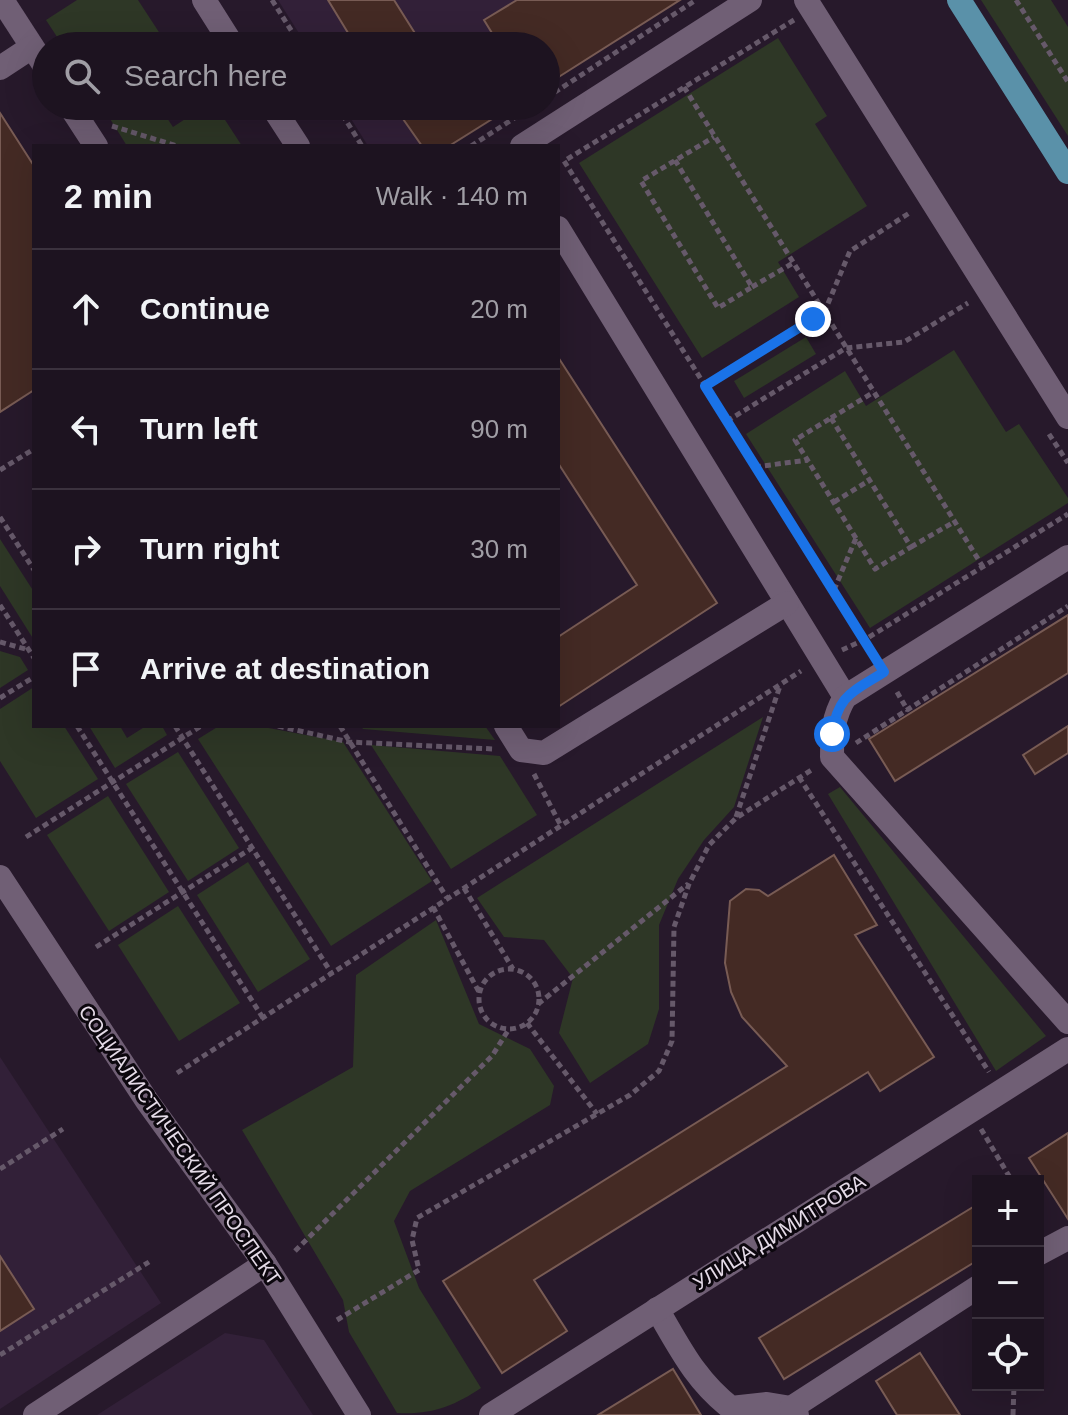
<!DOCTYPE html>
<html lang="en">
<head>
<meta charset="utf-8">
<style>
  :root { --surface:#1d1320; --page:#251c29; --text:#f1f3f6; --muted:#a09ea5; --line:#3b323e }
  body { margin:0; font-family:Helvetica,sans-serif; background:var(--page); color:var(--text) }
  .controls { position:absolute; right:24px; bottom:24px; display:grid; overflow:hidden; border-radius:0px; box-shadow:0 8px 32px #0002 }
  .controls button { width:72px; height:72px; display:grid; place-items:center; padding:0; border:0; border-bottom:2px solid var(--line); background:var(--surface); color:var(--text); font:40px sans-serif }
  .stop { position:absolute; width:24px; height:24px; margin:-18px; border:6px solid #1a73e8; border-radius:50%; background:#fff }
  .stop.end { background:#1a73e8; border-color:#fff; box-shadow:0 2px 8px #0008 }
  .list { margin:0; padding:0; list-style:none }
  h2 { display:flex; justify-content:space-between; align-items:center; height:104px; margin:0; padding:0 32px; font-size:34px }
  h2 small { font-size:26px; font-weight:400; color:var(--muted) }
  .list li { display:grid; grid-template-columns:52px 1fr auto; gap:24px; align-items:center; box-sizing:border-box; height:120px; padding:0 32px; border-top:2px solid var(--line) }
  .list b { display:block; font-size:30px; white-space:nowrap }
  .list em { font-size:26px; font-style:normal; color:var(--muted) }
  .icon { flex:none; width:44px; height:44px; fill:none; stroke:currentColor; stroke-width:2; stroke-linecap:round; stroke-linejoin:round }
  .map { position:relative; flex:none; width:1068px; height:1415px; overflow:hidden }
  .search { position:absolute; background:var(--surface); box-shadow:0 8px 32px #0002; left:32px; top:32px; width:528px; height:88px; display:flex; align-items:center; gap:20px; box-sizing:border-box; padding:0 28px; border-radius:44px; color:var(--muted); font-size:30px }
  .panel { position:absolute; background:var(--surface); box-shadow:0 8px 32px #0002; left:32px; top:144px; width:528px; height:584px; border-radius:0px }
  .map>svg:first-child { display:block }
</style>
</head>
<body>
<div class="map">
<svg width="1068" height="1415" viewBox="0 0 1068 1415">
  <rect width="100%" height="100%" fill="#27192b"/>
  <g fill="#322038">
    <path d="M278 0H680L546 46H307Z"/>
    <path d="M343 106H513L449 146H368Z"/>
    <path d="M0 1057 161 1303 0 1409Z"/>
    <path d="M225 1333 264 1340 313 1415H97Z"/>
  </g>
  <g fill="#2e3726">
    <path d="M77 0H138L168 46H63L46 20Z"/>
    <path d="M981 0H1051L1068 27V136Z"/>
    <path d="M778 38 827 116 815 124 867 206 778 262 799 297 702 358 579 163Z"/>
    <path d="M102 106H159L173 127 205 106H216L242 146H127Z"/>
    <path d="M806 337 816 354 744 398 734 381Z"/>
    <path d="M954 350 1006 432 1019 424 1068 498V503L870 628 746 434 845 371 866 406Z"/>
    <path d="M0 539 34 592V640L0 586Z"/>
    <path d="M0 651 20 657 28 670 0 688Z"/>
    <path d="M34 687V726H64L98 779 36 818 0 761V709Z"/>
    <path d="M763 717 734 807 704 840 678 879 659 925V1009L648 1044 590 1083 559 1033 573 978 544 940 504 937 477 898Z"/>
    <path d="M89 726H120L127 738 146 726H162L167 735 115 768Z"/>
    <path d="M219 726H258L343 742 432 881 331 946 198 739Z"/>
    <path d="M361 726H485L495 740 363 729Z"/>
    <path d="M371 745 500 756 537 815 451 869Z"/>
    <path d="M178 752 239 848 188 881 126 784Z"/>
    <path d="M840 787 1046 1036 996 1071 828 794Z"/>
    <path d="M108 796 169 892 109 931 47 835Z"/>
    <path d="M248 862 310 959 258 992 197 895Z"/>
    <path d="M178 906 240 1003 179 1041 118 945Z"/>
    <path d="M436 920 479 1024 530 1049 554 1086 550 1105 410 1191 394 1221 419 1288 481 1388C454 1406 432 1415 397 1413L349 1332 343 1300 242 1130 353 1067 356 975Z"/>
  </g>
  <g fill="#442a24" stroke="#785b54" stroke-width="2">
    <path d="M328 0H394L423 46H356Z"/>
    <path d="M517 0H680L546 85V46H500L484 20Z"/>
    <path d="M394 106H513L449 146H422Z"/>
    <path d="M0 113 34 166V390L0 412Z"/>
    <path d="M558 357 717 603 558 707V637L637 585 558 463Z"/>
    <path d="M1068 615V673L895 781 869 739Z"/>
    <path d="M1068 726V753L1035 774 1023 755Z"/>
    <path d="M834 855 877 925 855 935 934 1057 880 1091 868 1072 534 1280 567 1331 502 1373 443 1281 787 1066 742 1017 731 992 725 963 730 901 746 889 759 890 768 896Z"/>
    <path d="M1068 1133V1219L1029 1158Z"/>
    <path d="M978 1204V1260L784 1379 759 1338Z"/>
    <path d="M0 1256 34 1309 0 1331Z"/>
    <path d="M920 1353 960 1415H897L876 1381Z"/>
    <path d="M673 1369 701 1415H598Z"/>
  </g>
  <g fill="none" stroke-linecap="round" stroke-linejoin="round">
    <g stroke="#66596a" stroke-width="5" stroke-dasharray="6 4" stroke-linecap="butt">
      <path d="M272 0 301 46"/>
      <path d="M1016 0 1068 82"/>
      <path d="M794 20 564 161 873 653"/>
      <path d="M684 87 983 567"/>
      <path d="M546 98 696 0"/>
      <path d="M337 106 362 146"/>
      <path d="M112 126 177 146"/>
      <path d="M471 146 533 106"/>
      <path d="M675 160 752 287 718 308 641 181 714 137"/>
      <path d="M752 287 793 263"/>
      <path d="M705 386 824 313 850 251 911 212"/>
      <path d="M831 418 911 547 875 569 795 440Z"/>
      <path d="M831 418 874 392"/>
      <path d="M727 421 846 348 904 342 968 303"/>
      <path d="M1049 434 1068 463"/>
      <path d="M755 467 808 460"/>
      <path d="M0 470 34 449"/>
      <path d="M834 502 870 480"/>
      <path d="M0 517 34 570"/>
      <path d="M911 547 954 522"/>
      <path d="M834 590 856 538"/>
      <path d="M0 605 34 658"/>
      <path d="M0 642 29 650"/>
      <path d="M842 650 866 639 1068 514"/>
      <path d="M897 692 908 711"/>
      <path d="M0 698 34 677"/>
      <path d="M77 726 263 1018"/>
      <path d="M175 726 332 974"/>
      <path d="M278 726 349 742 494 749"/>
      <path d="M340 726 447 898"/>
      <path d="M856 743 1068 606"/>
      <path d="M534 774 561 826"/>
      <path d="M799 777 989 1072"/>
      <path d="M736 817 780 686"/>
      <path d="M26 837 201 726"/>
      <path d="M464 888 513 969"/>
      <path d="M433 907 479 992"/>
      <path d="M96 947 252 848"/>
      <circle cx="509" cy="999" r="30"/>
      <path d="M538 1004 688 884"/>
      <path d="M527 1023 597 1114"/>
      <path d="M177 1073 801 671"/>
      <path d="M981 1129 1012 1181"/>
      <path d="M0 1169 63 1129"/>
      <path d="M295 1251 492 1056 509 1029"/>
      <path d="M337 1320 419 1270 412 1240 417 1218 630 1095 659 1071 672 1041 674 927 689 884 709 845 736 818 813 769"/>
      <path d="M0 1355 149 1262"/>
      <path d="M1013 1415 1014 1385"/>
    </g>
    <g stroke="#705f75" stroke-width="24">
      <path d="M2 0 46 68"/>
      <path d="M204 0 233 46"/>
      <path d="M806 0 1068 417"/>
      <path d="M0 68 32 47"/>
      <path d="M70 106 96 146"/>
      <path d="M272 106 298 146"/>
      <path d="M522 146 750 0"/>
      <path d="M558 228 845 697"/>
      <path d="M1068 557 845 697C833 717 832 734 832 757L1068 1022"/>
      <path d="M506 726 521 750 544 753 787 603"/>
      <path d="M0 877 147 1101 265 1264 359 1415"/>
      <path d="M1038 1254 1068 1238"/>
      <path d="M657 1309C680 1348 695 1380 731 1408L767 1404 791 1408 797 1415"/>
      <path d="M791 1408 978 1287"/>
      <path d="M35 1415 265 1264"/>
      <path d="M491 1415 1068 1049"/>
    </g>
    <path stroke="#5a91a9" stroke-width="24" d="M959 0 1068 172"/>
  </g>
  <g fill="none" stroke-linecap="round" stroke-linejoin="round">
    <path stroke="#1a73e8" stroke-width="10" d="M813 319 705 386 884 672C853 692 838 694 832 734"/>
  </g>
  <g text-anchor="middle" stroke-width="6" stroke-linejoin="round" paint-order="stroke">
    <g font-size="20" fill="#e5dbe8" stroke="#0c070e">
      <text transform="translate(180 1145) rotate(55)" y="7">СОЦИАЛИСТИЧЕСКИЙ ПРОСПЕКТ</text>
      <text transform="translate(779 1232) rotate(-32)" y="7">УЛИЦА ДИМИТРОВА</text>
    </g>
  </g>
</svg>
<div class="controls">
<button>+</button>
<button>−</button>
<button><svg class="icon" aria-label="locate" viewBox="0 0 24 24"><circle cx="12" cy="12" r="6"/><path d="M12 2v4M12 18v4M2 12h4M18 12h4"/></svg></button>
</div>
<div class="stop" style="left:832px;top:734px"></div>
<div class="stop end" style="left:813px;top:319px"></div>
<div class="search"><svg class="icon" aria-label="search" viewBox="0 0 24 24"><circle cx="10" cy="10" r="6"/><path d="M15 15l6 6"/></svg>Search here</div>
<section class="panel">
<h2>2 min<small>Walk · 140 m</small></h2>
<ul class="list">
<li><svg class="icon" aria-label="ahead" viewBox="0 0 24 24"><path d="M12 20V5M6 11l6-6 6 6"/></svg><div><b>Continue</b></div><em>20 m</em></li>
<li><svg class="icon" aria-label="left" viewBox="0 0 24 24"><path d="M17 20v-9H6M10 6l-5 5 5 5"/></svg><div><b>Turn left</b></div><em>90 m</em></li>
<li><svg class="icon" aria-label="right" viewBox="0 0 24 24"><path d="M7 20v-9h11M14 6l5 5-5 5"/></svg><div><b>Turn right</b></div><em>30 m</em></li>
<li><svg class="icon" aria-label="arrive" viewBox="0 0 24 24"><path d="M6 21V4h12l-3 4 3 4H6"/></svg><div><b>Arrive at destination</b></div></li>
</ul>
</section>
</div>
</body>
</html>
